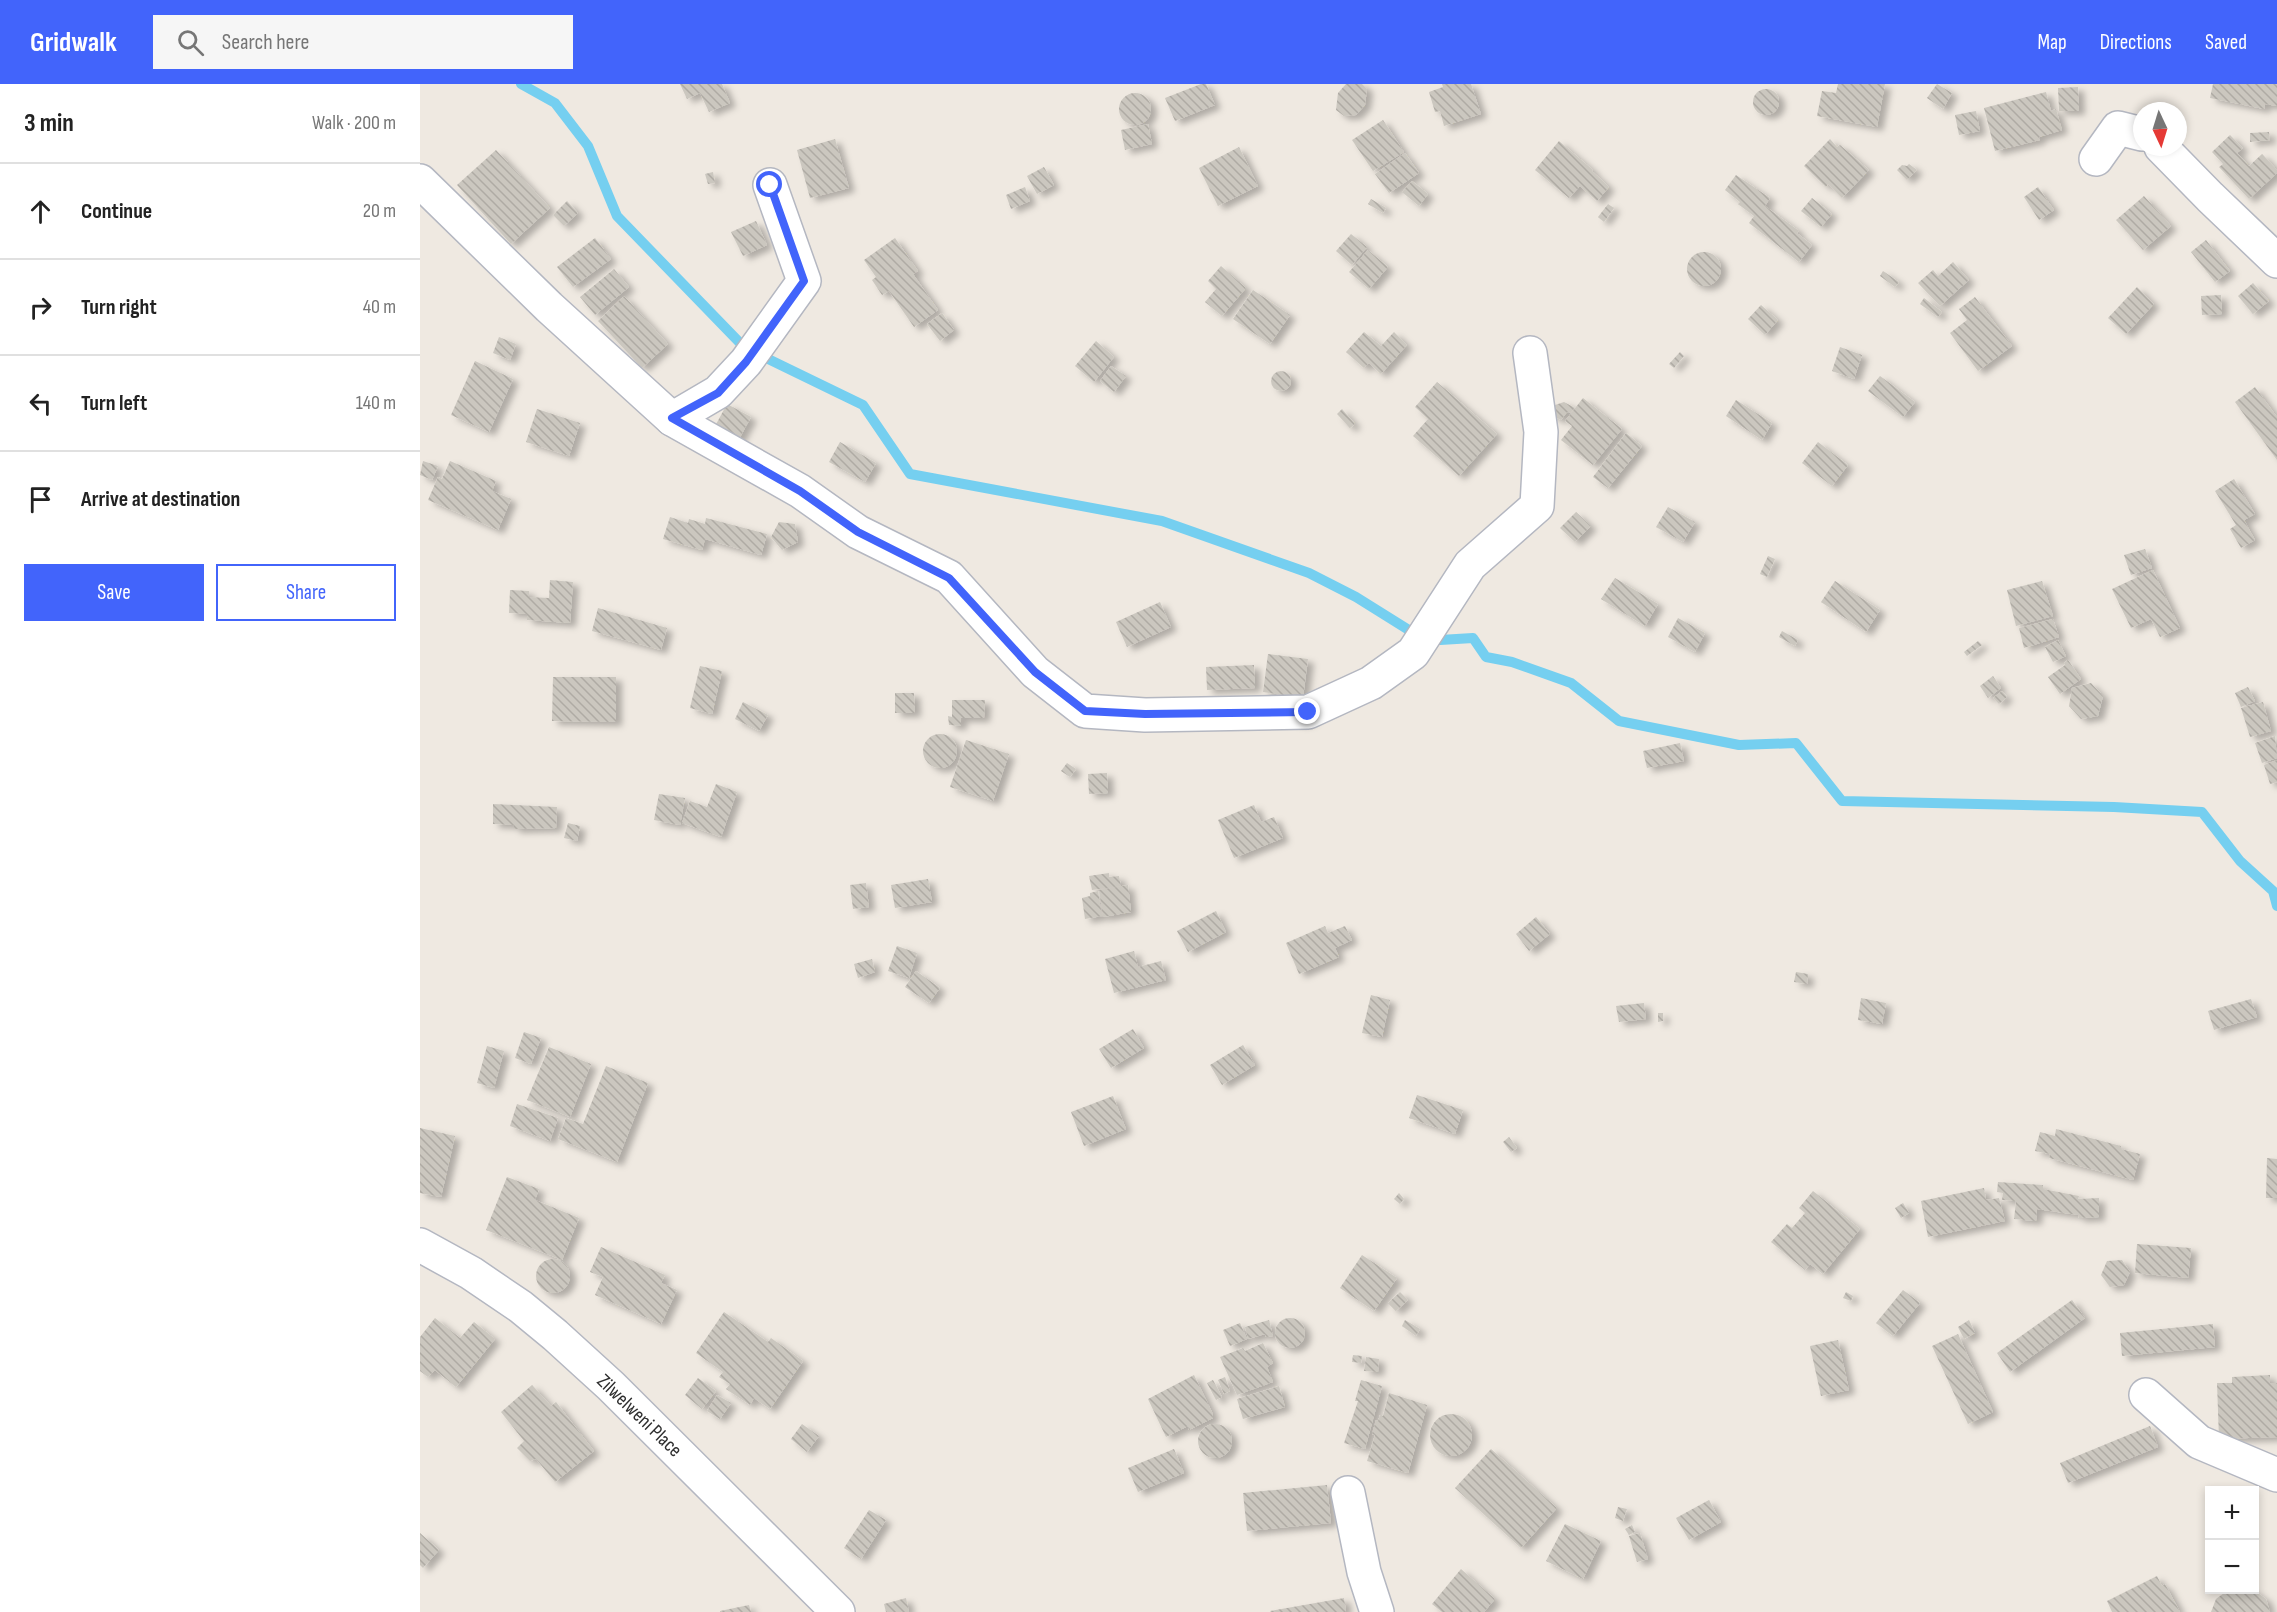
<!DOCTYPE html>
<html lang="en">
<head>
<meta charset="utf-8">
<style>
  :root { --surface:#fff; --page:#f6f6f6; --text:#222; --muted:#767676; --line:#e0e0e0; --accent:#4264fb }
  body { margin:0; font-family:"Sofia Sans Condensed",sans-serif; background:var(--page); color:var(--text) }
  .controls { position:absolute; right:18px; bottom:18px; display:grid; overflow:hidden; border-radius:0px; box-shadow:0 3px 9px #0003 }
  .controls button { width:54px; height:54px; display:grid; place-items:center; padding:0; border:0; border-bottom:2px solid var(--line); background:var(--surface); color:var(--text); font:30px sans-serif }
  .compass { position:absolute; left:1713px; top:18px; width:54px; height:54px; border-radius:50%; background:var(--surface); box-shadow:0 3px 9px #0003; rotate:176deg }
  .stop { position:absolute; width:18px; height:18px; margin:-14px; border:4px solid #4264fb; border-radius:50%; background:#fff }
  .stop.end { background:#4264fb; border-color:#fff; box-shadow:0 2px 6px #0008 }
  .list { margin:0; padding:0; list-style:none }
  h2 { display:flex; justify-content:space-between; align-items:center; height:78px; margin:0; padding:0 24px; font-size:26px }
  h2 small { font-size:20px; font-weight:400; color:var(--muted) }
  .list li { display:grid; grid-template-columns:39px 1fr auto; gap:18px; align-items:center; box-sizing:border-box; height:96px; padding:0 24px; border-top:2px solid var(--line) }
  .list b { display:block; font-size:22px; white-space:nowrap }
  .list em { font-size:20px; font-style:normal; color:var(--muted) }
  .actions { display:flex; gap:12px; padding:18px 24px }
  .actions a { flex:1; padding:14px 0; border:2px solid var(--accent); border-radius:0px; text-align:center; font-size:21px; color:var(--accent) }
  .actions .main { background:var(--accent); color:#fff }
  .icon { flex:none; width:33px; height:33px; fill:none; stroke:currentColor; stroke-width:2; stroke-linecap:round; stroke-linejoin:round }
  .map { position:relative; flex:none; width:1857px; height:1528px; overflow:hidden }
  header { display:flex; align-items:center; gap:36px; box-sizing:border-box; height:84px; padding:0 30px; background:var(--accent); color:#fff }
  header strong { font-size:28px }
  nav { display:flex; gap:33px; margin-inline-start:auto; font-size:21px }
  .search { width:420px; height:54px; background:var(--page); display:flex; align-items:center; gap:15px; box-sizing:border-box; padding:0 21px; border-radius:0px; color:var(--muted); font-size:22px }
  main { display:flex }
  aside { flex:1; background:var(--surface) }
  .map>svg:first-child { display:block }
</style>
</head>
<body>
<header>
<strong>Gridwalk</strong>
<div class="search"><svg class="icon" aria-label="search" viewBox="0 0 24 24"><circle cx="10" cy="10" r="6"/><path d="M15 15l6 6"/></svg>Search here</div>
<nav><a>Map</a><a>Directions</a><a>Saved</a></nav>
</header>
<main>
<aside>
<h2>3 min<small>Walk · 200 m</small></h2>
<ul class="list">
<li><svg class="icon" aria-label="ahead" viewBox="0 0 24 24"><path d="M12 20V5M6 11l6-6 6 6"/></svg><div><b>Continue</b></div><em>20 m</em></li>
<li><svg class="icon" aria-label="right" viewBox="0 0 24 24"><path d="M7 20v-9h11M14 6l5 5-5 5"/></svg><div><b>Turn right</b></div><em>40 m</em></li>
<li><svg class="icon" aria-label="left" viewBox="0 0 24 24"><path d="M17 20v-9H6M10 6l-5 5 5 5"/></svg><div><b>Turn left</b></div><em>140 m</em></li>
<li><svg class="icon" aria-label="arrive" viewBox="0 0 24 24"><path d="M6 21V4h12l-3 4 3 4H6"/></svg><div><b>Arrive at destination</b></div></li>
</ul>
<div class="actions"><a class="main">Save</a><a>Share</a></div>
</aside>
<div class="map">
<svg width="1857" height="1528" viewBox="0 0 1857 1528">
  <defs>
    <pattern id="building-back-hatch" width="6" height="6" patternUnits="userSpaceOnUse" patternTransform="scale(1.5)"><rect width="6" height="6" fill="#cbc7bf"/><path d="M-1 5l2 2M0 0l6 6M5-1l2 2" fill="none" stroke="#afaba4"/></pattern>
    <filter id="shadow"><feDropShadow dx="6" dy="4" stdDeviation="3" flood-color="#0004"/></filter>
  </defs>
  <rect width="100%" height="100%" fill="#efe9e1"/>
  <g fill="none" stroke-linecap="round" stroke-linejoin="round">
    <g stroke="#75cff0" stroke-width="10">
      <path d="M101 0 135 19 168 62 197 132 321 260"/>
      <path d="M344 273 443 321 490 390 742 437 889 489 936 513 992 548"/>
      <path d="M1020 556 1053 554 1066 573 1092 578 1151 599 1199 637 1319 661 1376 659 1422 717 1694 723 1782 728 1820 777 1853 807 1857 822"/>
    </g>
  </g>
  <g fill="url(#building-back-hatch)" filter="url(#shadow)">
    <path d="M260 0H302L310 19 289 28 280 9 267 15Z"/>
    <path d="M781 0H786L795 21 755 37 745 14Z"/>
    <path d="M926 0H942L947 5 945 21 936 31 924 32 916 26 918 9Z"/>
    <path d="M1022 0H1051L1061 30 1024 42 1020 27 1015 28 1009 8 1023 3Z"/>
    <path d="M1418 0H1465L1457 43 1397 32 1402 7 1416 9Z"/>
    <path d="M1517 0 1532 9 1523 25 1507 14Z"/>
    <path d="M1793 0H1857V22L1845 20 1844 25 1790 14Z"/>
    <path d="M1658 3 1659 27H1639L1638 4Z"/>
    <circle cx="1346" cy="18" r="13"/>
    <path d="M1626 8 1631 27 1636 25 1642 46 1619 53 1620 56 1575 67 1564 24Z"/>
    <circle cx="715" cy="25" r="16"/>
    <path d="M1556 27 1560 47 1539 51 1535 31Z"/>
    <path d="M963 36 984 68 953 87 932 56Z"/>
    <path d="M728 40 732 60 705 66 701 46Z"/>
    <path d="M1849 48 1850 56 1830 58V49Z"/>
    <path d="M1810 51 1823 64 1817 69 1829 82 1842 70 1857 86V89L1829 115 1799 83 1803 80 1792 68Z"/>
    <path d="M415 55 429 104 390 114 377 66Z"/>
    <path d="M1410 55 1417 63 1420 61 1449 86 1422 114 1408 100 1406 103 1384 82Z"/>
    <path d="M1139 57 1173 86 1172 87 1189 103 1177 117 1160 102 1149 114 1115 86Z"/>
    <path d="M819 63 838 102 798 122 779 84Z"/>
    <path d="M76 66 130 124 91 160 37 101Z"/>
    <path d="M985 69 999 89 969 109 955 90Z"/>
    <path d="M1489 80 1497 86 1487 96 1477 86 1482 81 1487 82Z"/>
    <path d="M624 83 634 101 617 110 607 92Z"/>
    <path d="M293 88 295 99 288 100 285 90Z"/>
    <path d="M1316 91 1350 114 1345 122 1379 147 1377 149 1392 161 1379 178 1329 139 1334 132 1318 120 1320 118 1305 106Z"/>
    <path d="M992 97 1008 110 999 122 982 108Z"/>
    <path d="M605 103 610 117 591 125 586 111Z"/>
    <path d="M1618 103 1634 126 1619 136 1604 113Z"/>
    <path d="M1724 112 1751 142 1723 166 1696 136Z"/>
    <path d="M1392 114 1412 130 1401 143 1381 127Z"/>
    <path d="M951 115 966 124 963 129 948 120Z"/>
    <path d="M147 117 158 129 144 142 133 131Z"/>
    <path d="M1188 120 1194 124 1184 138 1178 133Z"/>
    <path d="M336 137 347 161 323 172 311 148Z"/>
    <path d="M931 150 947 163 932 181 916 167Z"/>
    <path d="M175 154 191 175 153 203 137 183Z"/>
    <path d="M475 154 498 187 493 190 518 226 494 243 469 207 462 211 452 196 456 193 444 176Z"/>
    <path d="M1786 156 1810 187 1795 198 1771 168Z"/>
    <path d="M948 166 968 183 949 205 929 188Z"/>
    <circle cx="1284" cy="185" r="17"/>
    <path d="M1533 178 1549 196 1520 222 1498 199 1513 186 1518 192Z"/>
    <path d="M801 182 826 204 802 232 785 218 796 205 788 197Z"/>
    <path d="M194 185 209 203 175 231 160 213Z"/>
    <path d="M1463 187 1479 198 1475 203 1460 192Z"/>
    <path d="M1833 199 1849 217 1833 230 1818 212Z"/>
    <path d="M1717 203 1734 220 1706 250 1688 234Z"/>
    <path d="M833 206 870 231 850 260 813 235Z"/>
    <path d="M1801 211 1802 230 1782 231 1781 212Z"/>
    <path d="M204 212 248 260 222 284 178 237Z"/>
    <path d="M1555 213 1592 262 1558 287 1530 249 1547 236 1539 225Z"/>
    <path d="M1504 214 1522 228 1518 233 1500 220Z"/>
    <path d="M1341 221 1358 236 1345 251 1328 235Z"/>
    <path d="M522 229 534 246 520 257 507 240Z"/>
    <path d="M944 248 961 262 974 248 987 261 961 290 949 279 944 284 926 268Z"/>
    <path d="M79 253 96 260 90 276 73 269Z"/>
    <path d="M676 257 694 273 674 298 655 282Z"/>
    <path d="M1420 263 1442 271 1434 295 1412 287Z"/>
    <path d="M1260 268 1264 272 1254 284 1249 280Z"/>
    <path d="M55 277 93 295 69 348 31 331Z"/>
    <path d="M691 282 706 292 694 308 680 297Z"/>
    <circle cx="861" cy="297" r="10"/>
    <path d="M1460 292 1495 318 1483 333 1448 307Z"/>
    <path d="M1017 298 1077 350 1039 392 993 352 1008 335 995 323Z"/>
    <path d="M1835 303 1857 333V376L1815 318Z"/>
    <path d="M1163 314 1202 345 1173 381 1141 356 1152 342 1145 337Z"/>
    <path d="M1316 316 1352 339 1342 356 1306 332Z"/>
    <path d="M1144 318 1155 324 1150 329 1147 328 1141 336 1129 330 1132 322Z"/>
    <path d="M307 320 331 333 318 357 294 344Z"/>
    <path d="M117 325 160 339 149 372 106 358Z"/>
    <path d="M922 325 935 340 930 344 917 330Z"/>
    <path d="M1206 349 1222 362 1188 404 1173 393Z"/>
    <path d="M420 358 456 379 445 398 409 378Z"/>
    <path d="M1398 358 1428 381 1412 402 1382 379Z"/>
    <path d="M3 377 18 382 12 396 0 391Z"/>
    <path d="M30 377 76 397 72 407 91 415 78 446 8 416 18 393 22 395Z"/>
    <path d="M1814 395 1835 430 1824 436 1835 456 1821 464 1810 445 1816 441 1795 407Z"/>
    <path d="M1248 423 1275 438 1263 458 1236 443Z"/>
    <path d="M1156 428 1171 442 1155 458 1140 444Z"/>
    <path d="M250 433 268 439 269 435 285 440 286 434 347 450 341 471 285 455 282 466 243 455Z"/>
    <path d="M359 438 375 440 378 458 362 466 351 453Z"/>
    <path d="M1725 465 1732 484 1711 491 1704 471Z"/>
    <path d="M1348 472 1355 475 1347 493 1340 490Z"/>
    <path d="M1733 486 1760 544 1740 553 1731 535 1711 544 1692 505Z"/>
    <path d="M1195 494 1238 520 1225 542 1181 515Z"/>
    <path d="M130 496 153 498 150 539 107 536V530L89 529 90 506 109 507V513L129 514Z"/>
    <path d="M1415 497 1460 526 1446 548 1401 518Z"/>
    <path d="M1622 497 1633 532 1596 542 1587 506Z"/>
    <path d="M740 518 751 543 707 563 696 538Z"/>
    <path d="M178 524 247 544 241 566 172 547Z"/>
    <path d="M1258 534 1285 549 1275 568 1248 553Z"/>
    <path d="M1633 535 1639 553 1604 564 1599 544Z"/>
    <path d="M1362 547 1378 556 1375 562 1359 553Z"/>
    <path d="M1638 556 1646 572 1633 578 1625 563Z"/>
    <path d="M1558 557 1562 561 1547 572 1544 568Z"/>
    <path d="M848 570 888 575 883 614 843 608Z"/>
    <path d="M1648 576 1661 595 1640 610 1628 593 1645 581 1644 579Z"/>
    <path d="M834 581 835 604 787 606 786 583Z"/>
    <path d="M280 582 302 587 292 630 270 624Z"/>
    <path d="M1573 592 1581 604 1568 614 1560 602Z"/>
    <path d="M133 593H196V638L132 637Z"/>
    <path d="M1671 599 1683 612 1678 632 1661 635 1649 622 1652 604Z"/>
    <path d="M1828 603 1835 617 1821 623 1815 609Z"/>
    <path d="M1582 607 1587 613 1579 620 1573 614Z"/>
    <path d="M475 609H494L495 629H475Z"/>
    <path d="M532 616H565L564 634H541V642L529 641 528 632 532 633Z"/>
    <path d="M323 618 348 631 339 647 315 635Z"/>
    <path d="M1843 618 1851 647 1830 653 1821 624Z"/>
    <circle cx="520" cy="667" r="17"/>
    <path d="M1855 652 1857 674 1842 679 1835 659Z"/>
    <path d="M546 656 589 670 573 717 530 703Z"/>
    <path d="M1260 659 1264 677 1227 684 1223 667Z"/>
    <path d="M1857 676V698L1850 700 1844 681Z"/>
    <path d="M647 679 656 685 650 693 641 687Z"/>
    <path d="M687 689 688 709 669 710 668 690Z"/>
    <path d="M296 700 317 708 301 753 262 739 270 717 287 723Z"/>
    <path d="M239 710 265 714 260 741 234 736Z"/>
    <path d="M73 720 137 723 136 744 94 745V741L73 740Z"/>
    <path d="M834 721 841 738 854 733 863 754 814 774 798 736Z"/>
    <path d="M148 739 160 742 157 757 144 754Z"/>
    <path d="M689 789V793L699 792 701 802 672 806 669 792Z"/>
    <path d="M508 795 512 818 475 824 471 801Z"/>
    <path d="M446 799 449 823 433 825 430 801Z"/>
    <path d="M708 801 711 828 683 833 679 806Z"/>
    <path d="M678 807 682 832 665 835 662 814 670 812V809Z"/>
    <path d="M796 827 806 848 768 868 757 847Z"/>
    <path d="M1116 833 1130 850 1109 867 1096 850Z"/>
    <path d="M905 842 908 849 925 842 932 856 915 864 919 873 879 890 866 859Z"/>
    <path d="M477 862 497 869 489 894 468 887Z"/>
    <path d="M714 867 718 883 741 877 746 896 694 909 685 875Z"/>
    <path d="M452 875 455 888 438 894 434 880Z"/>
    <path d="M496 887 520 904 509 919 485 903Z"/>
    <path d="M1376 888 1388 890 1387 900 1374 898Z"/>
    <path d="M951 911 970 916 962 953 942 949Z"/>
    <path d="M1441 914 1466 919 1462 940 1438 936Z"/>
    <path d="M1831 915 1837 933 1794 946 1788 927Z"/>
    <path d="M1224 919 1226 935 1199 938 1196 922Z"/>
    <path d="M1238 929H1243V937L1238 938Z"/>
    <path d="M713 945 724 964 691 984 679 965Z"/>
    <path d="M104 948 121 954 111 980 95 974Z"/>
    <path d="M823 961 835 981 802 1001 790 981Z"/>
    <path d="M67 962 84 967 74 1004 57 999Z"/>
    <path d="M129 963 171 980 150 1033 107 1016Z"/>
    <path d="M186 982 228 999 197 1078 138 1055 146 1034 163 1040Z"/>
    <path d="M997 1011 1043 1026 1035 1050 989 1034Z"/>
    <path d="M693 1012 706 1045 664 1062 651 1028Z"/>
    <path d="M97 1020 138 1034 130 1057 90 1042Z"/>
    <path d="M0 1044 35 1052 21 1113 0 1109Z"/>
    <path d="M1636 1045 1701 1062V1065L1720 1070 1713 1096 1629 1074 1630 1070 1615 1067 1620 1048 1635 1052Z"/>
    <path d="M1089 1053 1097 1064 1091 1068 1083 1058Z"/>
    <path d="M1847 1074 1857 1075V1114H1846Z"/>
    <path d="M87 1093 119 1105 115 1116 159 1134 142 1176 66 1146Z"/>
    <path d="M1578 1098 1623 1101V1105L1659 1112 1658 1115 1679 1114V1133L1659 1134 1658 1131 1617 1125 1616 1137 1594 1135 1596 1117 1582 1116 1583 1109 1577 1108Z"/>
    <path d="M1564 1104 1566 1116 1579 1114 1585 1137 1508 1153 1501 1117Z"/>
    <path d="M1393 1107 1440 1145 1403 1190 1390 1180 1385 1186 1351 1158 1367 1140 1372 1144 1385 1129 1379 1124Z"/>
    <path d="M979 1109 984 1115 980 1120 974 1115Z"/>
    <path d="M1483 1119 1489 1129 1481 1134 1475 1124Z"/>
    <path d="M1717 1160 1771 1164 1768 1194 1715 1189Z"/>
    <path d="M181 1163 245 1191 241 1199 257 1206 241 1240 175 1211 183 1193 170 1188Z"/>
    <path d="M942 1171 977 1194 954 1227 920 1204Z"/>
    <circle cx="133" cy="1192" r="17"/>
    <path d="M1702 1176 1710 1188 1704 1201 1690 1203 1681 1191 1687 1177Z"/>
    <path d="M1483 1206 1500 1219 1473 1252 1456 1239Z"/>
    <path d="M980 1208 988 1216 976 1227 968 1219Z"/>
    <path d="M1426 1208 1433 1212 1431 1217 1423 1214Z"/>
    <path d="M1652 1216 1665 1234 1590 1288 1577 1269Z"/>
    <path d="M304 1228 348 1258 351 1254 383 1277 350 1325 334 1314 330 1321 306 1305 310 1300 299 1293 303 1288 276 1269Z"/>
    <path d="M15 1234 40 1254 54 1238 75 1255 36 1303 15 1286 8 1293 0 1287V1253Z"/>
    <circle cx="870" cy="1249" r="15"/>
    <path d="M849 1236 853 1252 846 1253 845 1250 828 1255 825 1243Z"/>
    <path d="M985 1236 1000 1245 996 1252 982 1242Z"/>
    <path d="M1549 1236 1555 1249 1544 1255 1538 1243Z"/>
    <path d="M820 1239 827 1255 810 1262 803 1246Z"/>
    <path d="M1793 1240 1795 1263 1702 1272 1700 1249Z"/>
    <path d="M1538 1250 1573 1328 1548 1340 1512 1262Z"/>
    <path d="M1418 1256 1429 1306 1401 1312 1390 1262Z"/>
    <path d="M843 1259 853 1279 847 1283 853 1298 817 1311 800 1273 823 1264 825 1267Z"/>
    <path d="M933 1271 942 1272 941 1279 932 1278Z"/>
    <path d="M946 1273 959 1275 958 1288 944 1287Z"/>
    <path d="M774 1291 792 1328 793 1334 769 1346 768 1342 746 1353 728 1315Z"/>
    <path d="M1850 1291V1299H1857V1353L1799 1355 1797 1299H1812V1293Z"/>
    <path d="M805 1293 810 1307 804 1310 798 1296Z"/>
    <path d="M278 1294 296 1307 282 1325 265 1311Z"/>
    <path d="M793 1296 802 1313 796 1316 787 1299Z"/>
    <path d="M941 1296 962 1302 945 1365 924 1359 938 1317H935Z"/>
    <path d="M112 1301 131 1322 136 1318 174 1367 135 1398 116 1375 110 1377 97 1364 104 1357 81 1328Z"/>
    <path d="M859 1302 865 1323 823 1335 817 1315Z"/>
    <path d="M969 1309 1007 1321 988 1389 947 1377 955 1351 952 1350 956 1336 958 1337 960 1331 963 1332Z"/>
    <path d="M297 1311 311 1319 300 1335 287 1327Z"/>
    <circle cx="1031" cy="1351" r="21"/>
    <circle cx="795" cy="1357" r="17"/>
    <path d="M382 1340 399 1352 387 1368 371 1355Z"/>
    <path d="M1730 1342 1738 1363 1648 1399 1640 1379Z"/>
    <path d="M754 1365 764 1389 718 1408 708 1384Z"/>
    <path d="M1071 1365 1137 1424 1101 1464 1035 1404Z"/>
    <path d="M907 1401 911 1439 827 1447 823 1409Z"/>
    <path d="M1289 1416 1301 1438 1269 1456 1256 1434Z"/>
    <path d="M1198 1423 1207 1425 1203 1437 1195 1434Z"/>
    <path d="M449 1426 466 1436 441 1475 424 1464Z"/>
    <path d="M1145 1440 1181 1457 1163 1495 1126 1477Z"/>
    <path d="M1212 1441 1215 1448 1209 1451 1205 1445Z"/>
    <path d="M0 1449 19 1466 3 1484 0 1481Z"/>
    <path d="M1220 1449 1228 1475 1217 1478 1209 1452Z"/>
    <path d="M1041 1485 1075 1515 1064 1528H1022L1012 1520Z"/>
    <path d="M1737 1492 1742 1502 1745 1500 1760 1528H1692L1687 1517Z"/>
    <path d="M1808 1506H1834L1846 1515 1850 1528H1791L1796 1515Z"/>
    <path d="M486 1514 489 1528H466L464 1520Z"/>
    <path d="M924 1514 926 1528H851L850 1527Z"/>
    <path d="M329 1521 331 1528H300V1527Z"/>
  </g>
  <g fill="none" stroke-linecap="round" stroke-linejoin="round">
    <defs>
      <g id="street">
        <path d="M1741 63 1790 113 1857 177"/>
        <path d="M1676 75 1698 44 1722 50"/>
        <path d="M0 97 129 223 252 335 380 407 438 448 529 493 615 588 665 627 725 631 888 628 951 599 993 569 1050 481 1117 422 1121 348 1110 269"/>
        <path d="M252 335 298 308 326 278 384 197 350 101"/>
        <path d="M0 1161 51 1189 101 1223 135 1251 191 1302 418 1528"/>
        <path d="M1726 1311 1779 1358 1857 1391"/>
        <path d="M928 1409 944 1488 957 1528"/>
      </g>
    </defs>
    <use href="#street" stroke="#b4b7c1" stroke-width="36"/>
    <use href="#street" stroke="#fff" stroke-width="33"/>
  </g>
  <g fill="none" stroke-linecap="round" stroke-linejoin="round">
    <path stroke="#4264fb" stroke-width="8" d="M350 101 384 197 326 278 298 309 252 334 380 407 438 448 529 494 615 588 665 627 725 630 888 628"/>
  </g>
  <g text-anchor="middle" stroke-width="5" stroke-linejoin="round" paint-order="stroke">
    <g font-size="20" fill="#2e2e2e" stroke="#fff">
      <text transform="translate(220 1331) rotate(44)" y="7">Zilwelweni Place</text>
    </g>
  </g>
</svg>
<div class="controls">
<button>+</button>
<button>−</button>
</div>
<svg class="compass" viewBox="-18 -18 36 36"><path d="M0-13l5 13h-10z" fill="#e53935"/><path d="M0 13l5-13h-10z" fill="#767676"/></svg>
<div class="stop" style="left:350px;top:101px"></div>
<div class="stop end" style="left:888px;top:628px"></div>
</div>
</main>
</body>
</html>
